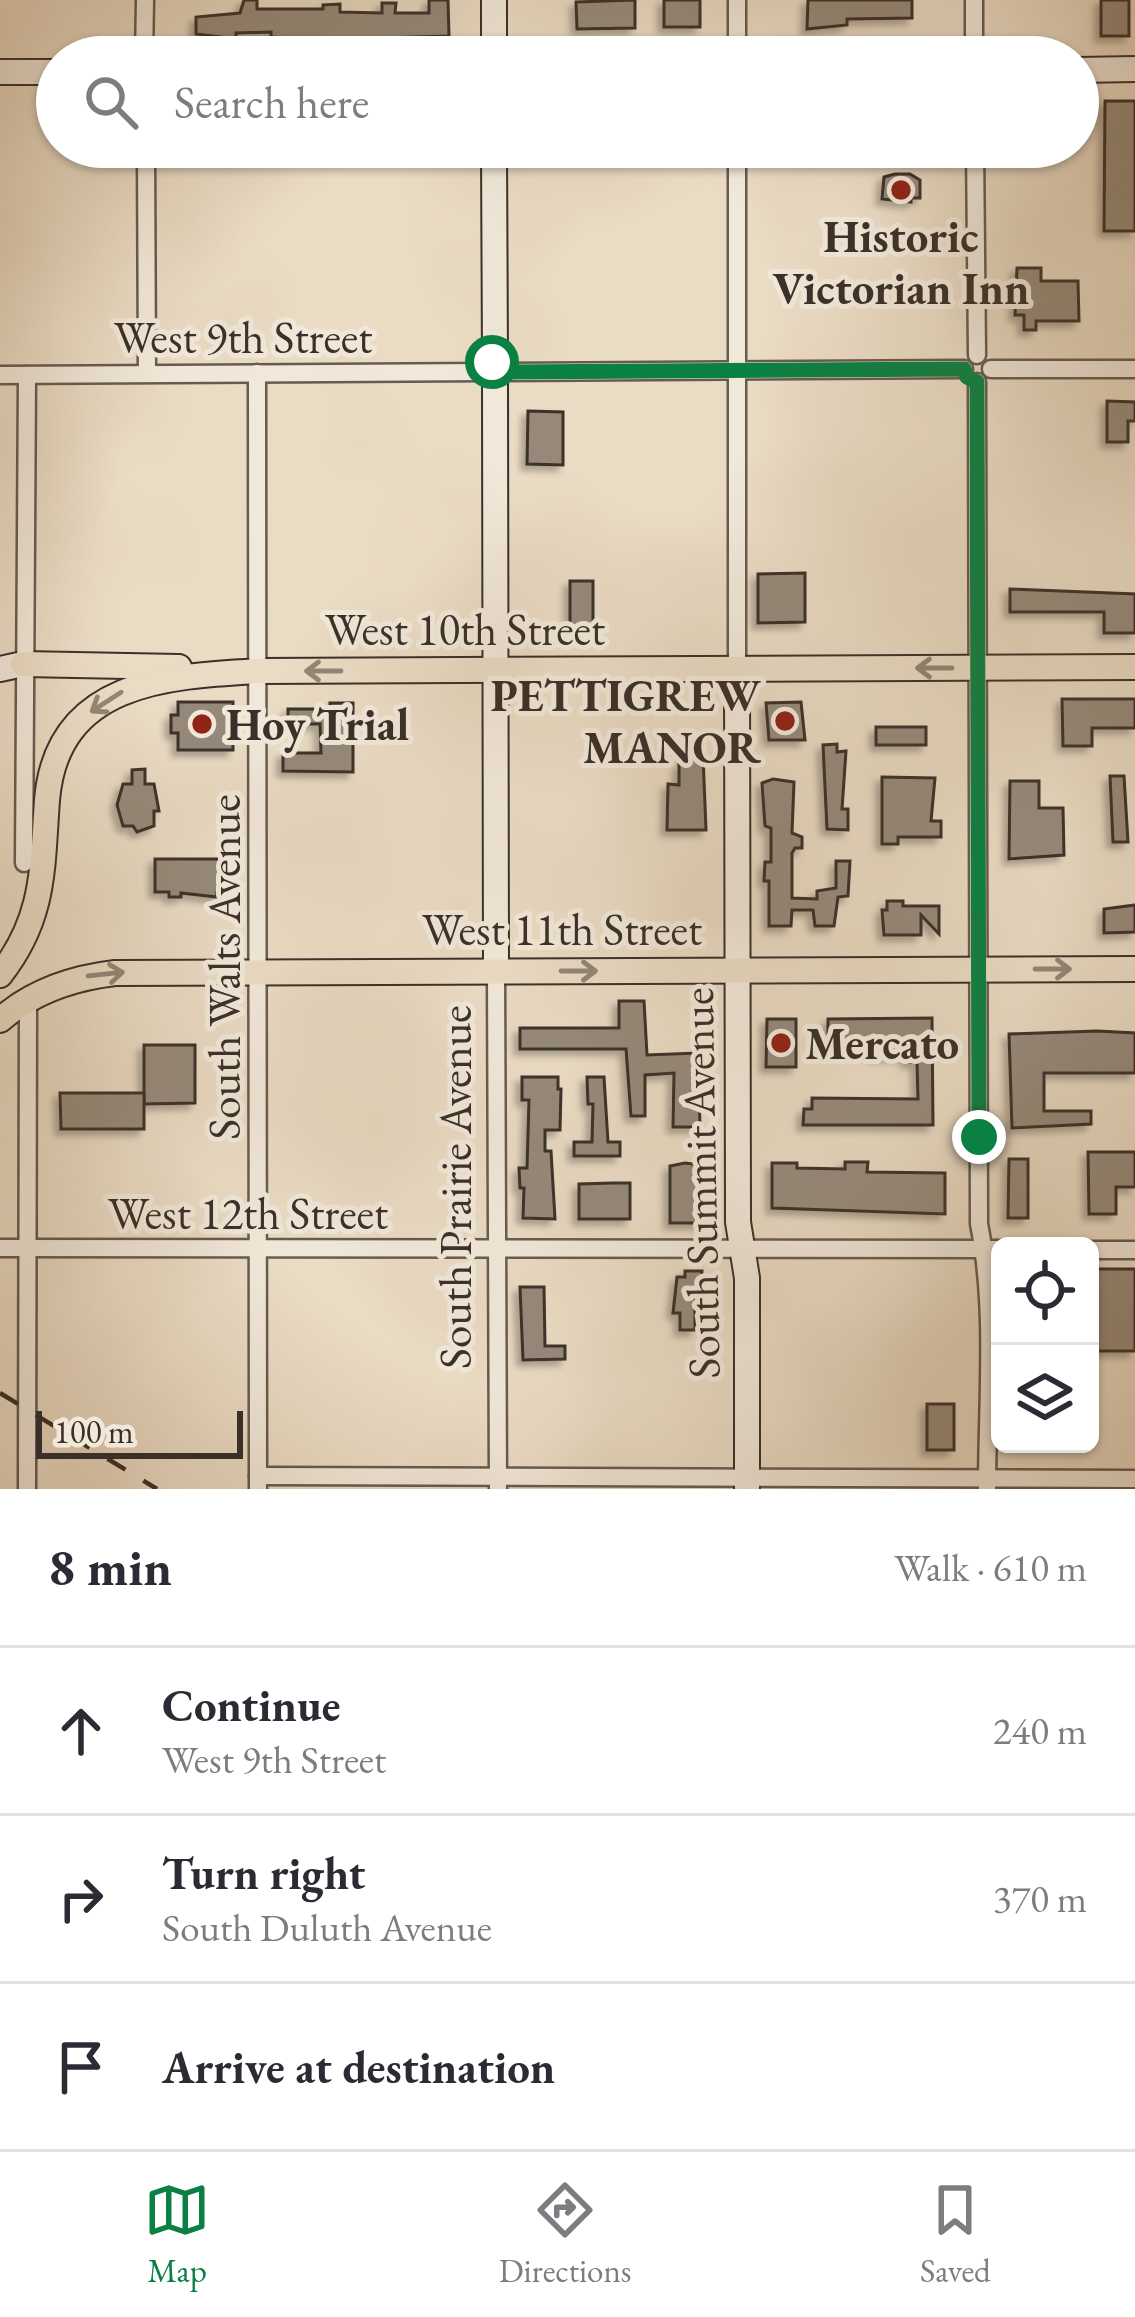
<!DOCTYPE html>
<html lang="en">
<head>
<meta charset="utf-8">
<style>
  :root { --surface:#fff; --page:#f2f2f3; --text:#2b2b33; --muted:#7c7c81; --line:#e1e1e2; --accent:#0b8043 }
  body { margin:0; font-family:"EB Garamond",serif; background:var(--page); color:var(--text) }
  .controls { position:absolute; right:36px; bottom:36px; display:grid; overflow:hidden; border-radius:18px; box-shadow:0 3px 9px #0004 }
  .controls button { width:108px; height:108px; display:grid; place-items:center; padding:0; border:0; border-bottom:3px solid var(--line); background:var(--surface); color:var(--text); font:60px sans-serif }
  .scale { position:absolute; left:36px; bottom:30px; width:207px; box-sizing:border-box; padding-left:12px; border:6px solid #3b3029; border-top:0; font-size:33px; line-height:42px; white-space:nowrap; color:#3b3029; -webkit-text-stroke:9px #f1e8d9; paint-order:stroke }
  .stop { position:absolute; width:36px; height:36px; margin:-27px; border:9px solid #0b8043; border-radius:50%; background:#fff }
  .stop.end { background:#0b8043; border-color:#fff; box-shadow:0 3px 12px #0008 }
  .list { margin:0; padding:0; list-style:none }
  h2 { display:flex; justify-content:space-between; align-items:center; height:156px; margin:0; padding:0 48px; font-size:51px }
  h2 small { font-size:39px; font-weight:400; color:var(--muted) }
  .list li { display:grid; grid-template-columns:78px 1fr auto; gap:36px; align-items:center; box-sizing:border-box; height:168px; padding:0 48px; border-top:3px solid var(--line) }
  .list b { display:block; font-size:45px; white-space:nowrap }
  .list p { margin:0; font-size:39px; white-space:nowrap; color:var(--muted) }
  .list em { font-size:39px; font-style:normal; color:var(--muted) }
  .icon { flex:none; width:66px; height:66px; fill:none; stroke:currentColor; stroke-width:2; stroke-linecap:round; stroke-linejoin:round }
  .map { position:relative; flex:none; width:1135px; height:1489px; overflow:hidden }
  .search { position:absolute; background:var(--surface); box-shadow:0 3px 9px #0004; left:36px; right:36px; top:36px; height:132px; display:flex; align-items:center; gap:30px; box-sizing:border-box; padding:0 42px; border-radius:66px; color:var(--muted); font-size:45px }
  .sheet { height:660px; background:var(--surface) }
  nav { display:flex; justify-content:space-around; align-items:center; box-sizing:border-box; height:168px; border-top:3px solid var(--line); background:var(--surface); font-size:33px; color:var(--muted) }
  nav a { display:grid; justify-items:center; gap:6px }
  nav .on { color:var(--accent) }
  .map>svg:first-child { display:block }
</style>
</head>
<body>
<div class="map">
<svg width="1135" height="1489" viewBox="0 0 1135 1489">
  <defs>
    <filter id="shadow"><feDropShadow dx="-5.5" dy="5.5" stdDeviation="3" flood-color="#0004"/></filter>
  </defs>
  <rect width="100%" height="100%" fill="#eadbc4"/>
  <filter id="stains"><feTurbulence type="fractalNoise" baseFrequency=".00167" numOctaves="4"/><feColorMatrix values="0 0 0 0 .2 0 0 0 0 .09 0 0 0 0 .02 0 0 0 .5 -.17"/></filter>
  <radialGradient id="worn" r=".72"><stop offset=".6" stop-color="#630" stop-opacity="0"/><stop offset="1" stop-color="#630" stop-opacity=".3"/></radialGradient>
  <g fill="#96897a" stroke="#3b3029" stroke-width="3" filter="url(#shadow)">
    <path d="M244 0H257V9H323V5L340 4V12L382 13V3H396L395 13H429V0H448L449 36 318 40 271 37V32L236 33V39L196 34V17L240 13Z"/>
    <path d="M635 0V28L577 29 576 2Z"/>
    <rect x="664" y="0" width="36" height="27"/>
    <path d="M808 0H912V18L847 19V25L807 29Z"/>
    <rect x="1101" y="0" width="28" height="36"/>
    <path d="M1105 101H1135V231H1104Z"/>
    <path d="M895 174H910L920 180V198H911V202L882 199 884 177Z"/>
    <path d="M1017 268H1041V281H1078L1079 321H1036V330H1024V315H1015Z"/>
    <path d="M1107 401 1135 402V421H1128V442H1107Z"/>
    <path d="M528 411 563 412V465L527 464Z"/>
    <path d="M805 573V622L758 623V574Z"/>
    <rect x="570" y="581" width="23" height="47"/>
    <path d="M1010 589 1135 594V633H1104V612H1010Z"/>
    <path d="M1062 699H1135V728H1092V746H1063Z"/>
    <path d="M178 702H233V750H178V733H171V715H178Z"/>
    <path d="M801 702 805 740H769L766 703Z"/>
    <path d="M330 703H353V772L283 771V753H321L320 724H288V709H330Z"/>
    <rect x="876" y="727" width="50" height="18"/>
    <path d="M837 744V752L846 751 842 809H848V830L827 829 823 745Z"/>
    <path d="M688 753 703 755 706 830H667L668 784 679 785V764H684Z"/>
    <path d="M145 769V784H154L159 811H154V826L137 832 133 826H123L117 805 123 784H132V770Z"/>
    <path d="M1110 776H1124L1128 842H1113Z"/>
    <path d="M882 777 935 778 931 821H941V837H898V844H882Z"/>
    <path d="M773 779 794 782 792 833 802 837V848H795L792 853V898L817 899V891L836 888V861H850L848 896 838 897 834 926H815L813 910H792L791 926H769V881H764L765 862H771V828L765 826 762 783Z"/>
    <path d="M1010 781H1039V808H1063L1064 855 1009 859Z"/>
    <path d="M155 859H230V893H217V897L181 893V897H169V892H155Z"/>
    <path d="M887 901H903V906H939V934L921 915V935H884L882 910H887Z"/>
    <path d="M1135 905V932L1104 933V909Z"/>
    <path d="M619 1001H644L647 1055 698 1053 700 1127H673L674 1073 645 1075V1116H631L626 1049H520V1028H619Z"/>
    <path d="M932 1018 933 1125H803L804 1109H812V1098L918 1099 917 1062H907V1055L873 1056 872 1044H828V1019Z"/>
    <path d="M767 1019H796V1067H766Z"/>
    <path d="M1097 1031 1135 1033V1073H1044V1111H1091V1124L1012 1128 1009 1034Z"/>
    <path d="M144 1045H195V1103L144 1104Z"/>
    <path d="M522 1077H558V1089H561L560 1130H545V1151H551L555 1219 523 1218 524 1188H520L519 1168H527L529 1100H522Z"/>
    <path d="M587 1077H604L608 1142H620V1156H574V1142H592L593 1104H588Z"/>
    <path d="M60 1093H144V1129H61Z"/>
    <path d="M1088 1152H1135V1187H1116V1214H1089Z"/>
    <path d="M1009 1159H1028V1218H1008Z"/>
    <path d="M845 1162H868L867 1172 945 1173V1214L772 1208V1163H797V1168L845 1169Z"/>
    <path d="M685 1163 709 1166V1197H702V1223H670V1166Z"/>
    <path d="M613 1183H630V1219H579V1184Z"/>
    <rect x="1090" y="1269" width="45" height="82"/>
    <path d="M685 1271H702L700 1295 695 1301V1330H680V1313H673L677 1277H685Z"/>
    <path d="M520 1287H544L545 1346H565V1359L523 1360Z"/>
    <rect x="927" y="1404" width="27" height="46"/>
  </g>
  <g fill="none" stroke-linecap="round" stroke-linejoin="round">
    <defs>
      <g id="street">
        <path d="M737 0V57"/>
        <path d="M144 57 145 0"/>
        <path d="M974 57V0"/>
        <path d="M146 147 147 373"/>
        <path d="M737 147V669"/>
        <path d="M975 147 977 355"/>
        <path d="M991 369H1135"/>
        <path d="M505 372 964 369"/>
        <path d="M257 373 258 1489"/>
        <path d="M0 375 486 372"/>
        <path d="M977 382 979 1224C996 1309 987 1402 987 1489"/>
        <path d="M24 863 27 375"/>
        <path d="M496 971 498 1489"/>
        <path d="M0 1248 1000 1249"/>
        <path d="M1090 1250H1135"/>
        <path d="M258 1476 1135 1479"/>
        <path d="M27 1489 28 1000"/>
      </g>
      <g id="secondary">
        <path d="M494 0V57"/>
        <path d="M1078 70 1135 69"/>
        <path d="M0 72H57"/>
        <path d="M494 147 495 361"/>
        <path d="M495 381 496 971"/>
        <path d="M0 669 23 664"/>
        <path d="M737 669 738 1222 747 1278V1489"/>
      </g>
      <g id="primary">
        <path d="M23 664 179 667"/>
        <path d="M0 975C45 918 42 869 47 800 57 681 167 676 260 671L1135 667"/>
        <path d="M0 1020C33 991 72 978 115 973L1135 969"/>
      </g>
    </defs>
    <use href="#street" stroke="#675b50" stroke-width="21"/>
    <use href="#secondary" stroke="#3b3029" stroke-width="28"/>
    <use href="#primary" stroke="#3b3029" stroke-width="28"/>
    <use href="#street" stroke="#f1e8d9" stroke-width="16"/>
    <use href="#secondary" stroke="#f1e8d9" stroke-width="24"/>
    <use href="#primary" stroke="#eadbc4" stroke-width="24"/>
    <path stroke="#3b3029" stroke-width="4.5" stroke-dasharray="21 21" stroke-linecap="butt" d="M0 1393 157 1489"/>
  </g>
  <defs><path id="oneway-shaft" d="M-6 0H5M1.5-3L5.5 0L1.5 3" fill="none" stroke-width="1.6" stroke-linecap="round" stroke-linejoin="round" transform="scale(3)"/></defs>
  <g stroke="#928676">
    <use href="#oneway-shaft" transform="translate(934 668) rotate(180)"/>
    <use href="#oneway-shaft" transform="translate(323 671) rotate(180)"/>
    <use href="#oneway-shaft" transform="translate(106 702) rotate(147)"/>
    <use href="#oneway-shaft" transform="translate(1053 969)"/>
    <use href="#oneway-shaft" transform="translate(579 971)"/>
    <use href="#oneway-shaft" transform="translate(106 974) rotate(-6)"/>
  </g>
  <g fill="none" stroke-linecap="round" stroke-linejoin="round">
    <path stroke="#0b8043" stroke-width="15" d="M492 362 501 363 505 372 964 369 967 377 977 382 979 1137"/>
  </g>
  <g fill="#8f2418" stroke="#f1e8d9" stroke-width="4.5">
    <circle cx="901" cy="190" r="12"/>
    <circle cx="785" cy="721" r="12"/>
    <circle cx="202" cy="724" r="12"/>
    <circle cx="781" cy="1043" r="12"/>
  </g>
  <g text-anchor="middle" stroke-width="10" stroke-linejoin="round" paint-order="stroke">
    <g font-size="45" font-weight="bold" fill="#3b3029" stroke="#f1e8d9" text-anchor="start">
      <text x="901" y="252" text-anchor="middle">Historic<tspan x="901" dy="52">Victorian Inn</tspan></text>
      <text x="761" y="711" text-anchor="end">PETTIGREW<tspan x="761" dy="52">MANOR</tspan></text>
      <text x="226" y="740">Hoy Trial</text>
      <text x="805" y="1059">Mercato</text>
    </g>
    <g font-size="45" fill="#3b3029" stroke="#f1e8d9">
      <text x="243" y="353">West 9th Street</text>
      <text x="465" y="645">West 10th Street</text>
      <text x="562" y="945">West 11th Street</text>
      <text transform="translate(224 967) rotate(-90)" y="16">South Walts Avenue</text>
      <text transform="translate(700 1183) rotate(-91)" y="16">South Summit Avenue</text>
      <text transform="translate(455 1187) rotate(-90)" y="16">South Prairie Avenue</text>
      <text x="248" y="1229">West 12th Street</text>
    </g>
  </g>
  <rect width="100%" height="100%" filter="url(#stains)"/>
  <rect width="100%" height="100%" fill="url(#worn)"/>
</svg>
<div class="controls">
<button><svg class="icon" aria-label="locate" viewBox="0 0 24 24"><circle cx="12" cy="12" r="6"/><path d="M12 2v4M12 18v4M2 12h4M18 12h4"/></svg></button>
<button><svg class="icon" aria-label="layers" viewBox="0 0 24 24"><path d="M12 4l9 5-9 5-9-5zM3 14l9 5 9-5"/></svg></button>
</div>
<div class="scale">100 m</div>
<div class="stop" style="left:492px;top:362px"></div>
<div class="stop end" style="left:979px;top:1137px"></div>
<div class="search"><svg class="icon" aria-label="search" viewBox="0 0 24 24"><circle cx="10" cy="10" r="6"/><path d="M15 15l6 6"/></svg>Search here</div>
</div>
<section class="sheet">
<h2>8 min<small>Walk · 610 m</small></h2>
<ul class="list">
<li><svg class="icon" aria-label="ahead" viewBox="0 0 24 24"><path d="M12 20V5M6 11l6-6 6 6"/></svg><div><b>Continue</b><p>West 9th Street</p></div><em>240 m</em></li>
<li><svg class="icon" aria-label="right" viewBox="0 0 24 24"><path d="M7 20v-9h11M14 6l5 5-5 5"/></svg><div><b>Turn right</b><p>South Duluth Avenue</p></div><em>370 m</em></li>
<li><svg class="icon" aria-label="arrive" viewBox="0 0 24 24"><path d="M6 21V4h12l-3 4 3 4H6"/></svg><div><b>Arrive at destination</b></div></li>
</ul>
</section>
<nav>
<a class="on"><svg class="icon" aria-label="map" viewBox="0 0 24 24"><path d="M3 6l6-2 6 2 6-2v14l-6 2-6-2-6 2zM9 4v14M15 6v14"/></svg>Map</a>
<a><svg class="icon" aria-label="directions" viewBox="0 0 24 24"><path d="M12 3l9 9-9 9-9-9zM9 14v-3h6M13 9l2 2-2 2"/></svg>Directions</a>
<a><svg class="icon" aria-label="saved" viewBox="0 0 24 24"><path d="M7 4h10v16l-5-4-5 4z"/></svg>Saved</a>
</nav>
</body>
</html>
